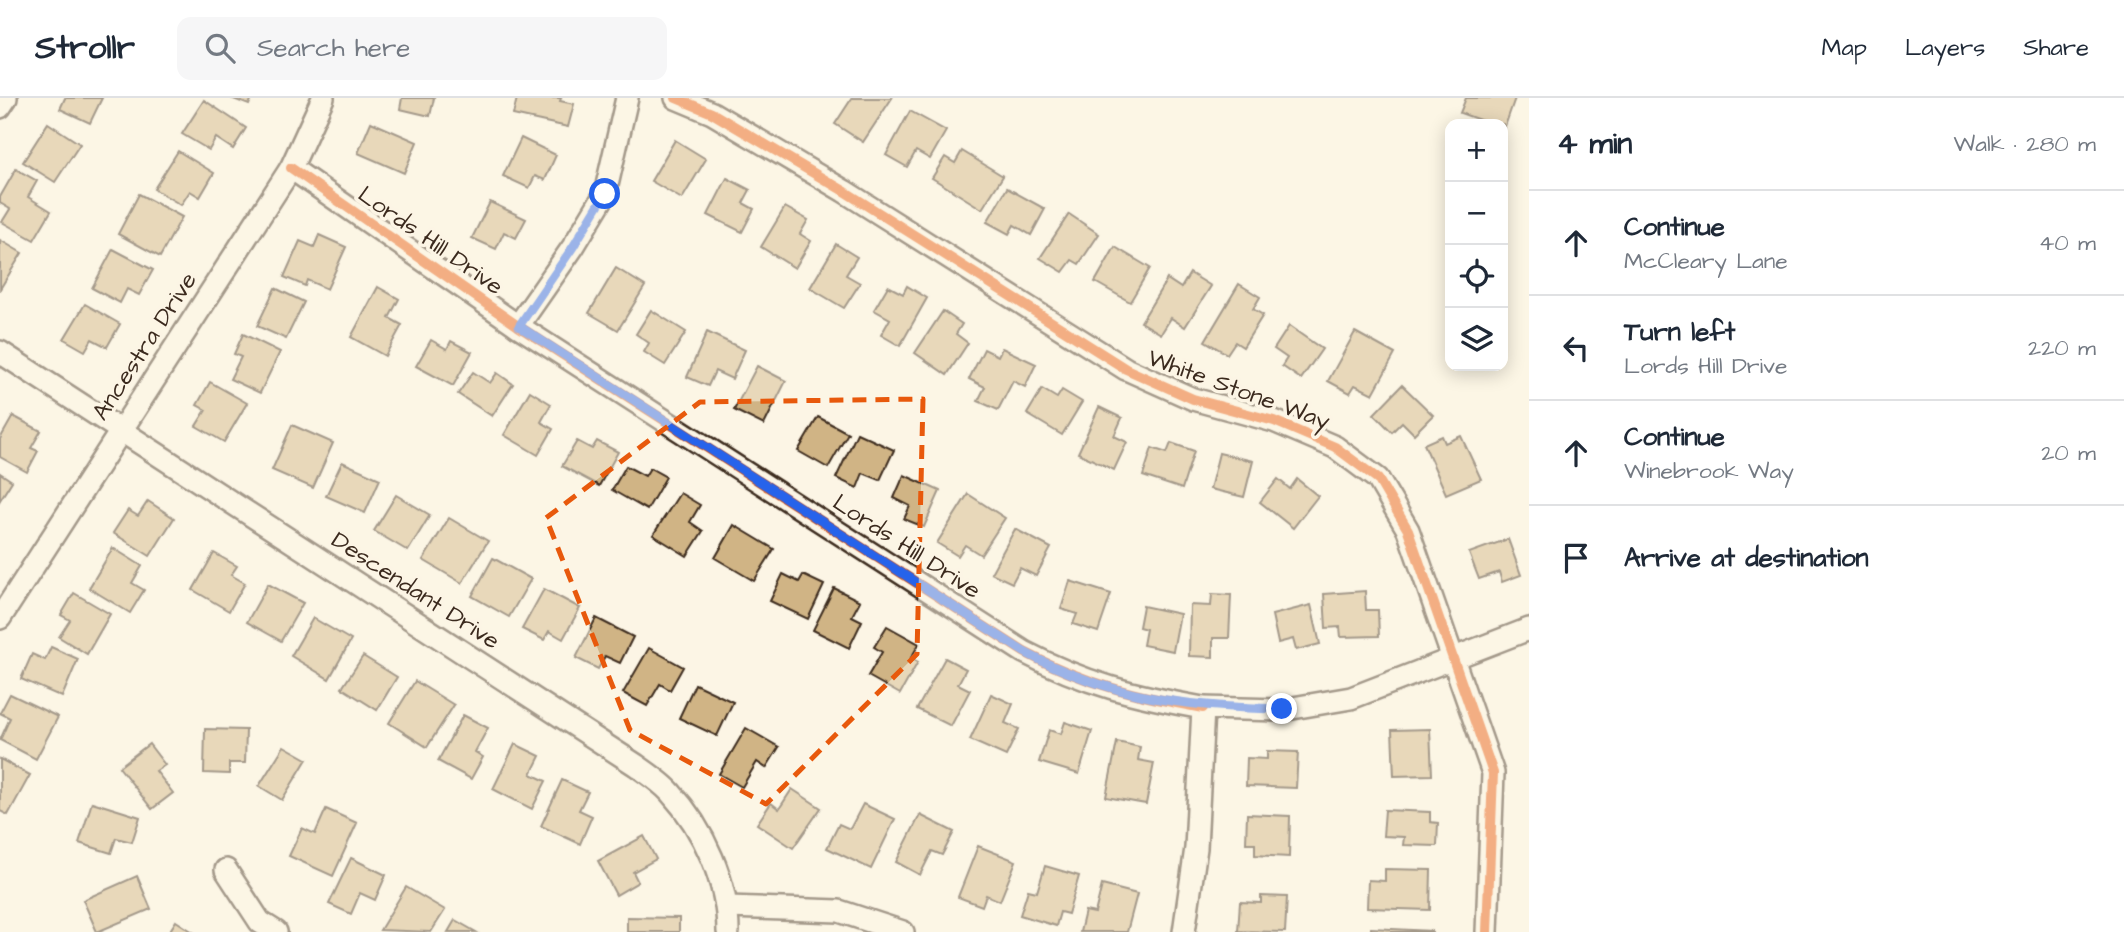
<!DOCTYPE html>
<html lang="en">
<head>
<meta charset="utf-8">
<style>
  :root { --surface:#fff; --page:#f6f6f7; --text:#1f2937; --muted:#747a83; --line:#e0e1e3 }
  body { margin:0; font-family:"Architects Daughter",sans-serif; background:var(--page); color:var(--text) }
  .controls { position:absolute; right:21px; top:21px; display:grid; overflow:hidden; border-radius:14px; box-shadow:0 4px 18px #0003 }
  .controls button { width:63px; height:63px; display:grid; place-items:center; padding:0; border:0; border-bottom:2px solid var(--line); background:var(--surface); color:var(--text); font:35px sans-serif }
  .stop { position:absolute; width:21px; height:21px; margin:-16px; border:5px solid #2563eb; border-radius:50%; background:#fff }
  .stop.end { background:#2563eb; border-color:#fff; box-shadow:0 2px 7px #0008 }
  .list { margin:0; padding:0; list-style:none }
  h2 { display:flex; justify-content:space-between; align-items:center; height:91px; margin:0; padding:0 28px; font-size:30px }
  h2 small { font-size:23px; font-weight:400; color:var(--muted) }
  .list li { display:grid; grid-template-columns:46px 1fr auto; gap:21px; align-items:center; box-sizing:border-box; height:105px; padding:0 28px; border-top:2px solid var(--line) }
  .list b { display:block; font-size:26px; white-space:nowrap }
  .list p { margin:0; font-size:23px; white-space:nowrap; color:var(--muted) }
  .list em { font-size:23px; font-style:normal; color:var(--muted) }
  .icon { flex:none; width:38px; height:38px; fill:none; stroke:currentColor; stroke-width:2; stroke-linecap:round; stroke-linejoin:round }
  .map { position:relative; flex:none; width:1529px; height:834px; overflow:hidden }
  header { display:flex; align-items:center; gap:42px; box-sizing:border-box; height:98px; padding:0 35px; background:var(--surface); border-bottom:2px solid var(--line) }
  header strong { font-size:33px }
  nav { display:flex; gap:38px; margin-inline-start:auto; font-size:24px }
  .search { width:490px; height:63px; background:var(--page); display:flex; align-items:center; gap:18px; box-sizing:border-box; padding:0 24px; border-radius:14px; color:var(--muted); font-size:26px }
  main { display:flex }
  aside { flex:1; background:var(--surface) }
  .map>svg:first-child { display:block }
</style>
</head>
<body>
<header>
<strong>Strollr</strong>
<div class="search"><svg class="icon" aria-label="search" viewBox="0 0 24 24"><circle cx="10" cy="10" r="6"/><path d="M15 15l6 6"/></svg>Search here</div>
<nav><a>Map</a><a>Layers</a><a>Share</a></nav>
</header>
<main>
<div class="map">
<svg width="1529" height="834" viewBox="0 0 1529 834">
  <rect width="100%" height="100%" fill="#fcf5e5"/>
  <filter id="ink" filterUnits="userSpaceOnUse"><feTurbulence type="fractalNoise" baseFrequency=".0143" numOctaves="2"/><feDisplacementMap in="SourceGraphic" scale="14" xChannelSelector="R" yChannelSelector="G"/><feConvolveMatrix kernelMatrix="1 2 1 2 8 2 1 2 1" color-interpolation-filters="sRGB"/></filter>
  <g filter="url(#ink)">
    <g fill="#d0b485" stroke="#3b2a1e" stroke-width="2">
      <path d="M65 0H102L90 25 60 11Z"/>
      <path d="M231 0H252L249 7Z"/>
      <path d="M402 0H434L430 18 400 11Z"/>
      <path d="M517 0H561L560 3 574 6 568 29 513 17Z"/>
      <path d="M852 0H892L863 44 835 26Z"/>
      <path d="M1466 0H1515L1504 31 1503 26H1491L1460 15Z"/>
      <path d="M204 2 246 30 233 51 216 40 209 52 182 36Z"/>
      <path d="M910 13 946 33 930 61 916 53 907 69 886 57Z"/>
      <path d="M371 24 417 44 404 75 358 55Z"/>
      <path d="M48 25 80 46 55 84 23 64Z"/>
      <path d="M521 40 556 57 545 82 535 78 529 90 503 78Z"/>
      <path d="M675 42 706 61 682 101 651 83Z"/>
      <path d="M178 53 214 75 200 99 190 93 181 107 154 91Z"/>
      <path d="M962 53 1003 78 982 111 932 80 945 59 955 65Z"/>
      <path d="M16 71 37 83 28 99 51 113 34 142 2 124 10 111 0 105V99Z"/>
      <path d="M727 80 750 92 743 105 754 111 742 134 708 117Z"/>
      <path d="M1007 90 1045 111 1031 137 1014 127 1009 136 987 124Z"/>
      <path d="M139 96 182 119 160 159 118 136Z"/>
      <path d="M490 104 526 121 516 140 504 134 496 151 472 140Z"/>
      <path d="M785 109 808 122 800 136 811 143 795 170 761 149Z"/>
      <path d="M1069 116 1099 136 1079 166 1072 162 1063 174 1040 160Z"/>
      <path d="M319 137 346 149 327 191 307 182 305 188 284 179 300 143 314 149Z"/>
      <path d="M0 142 22 155 0 191Z"/>
      <path d="M836 146 857 159 846 177 860 185 844 210 810 190Z"/>
      <path d="M1115 149 1150 170 1130 204 1095 184Z"/>
      <path d="M113 151 153 172 139 197 127 191 120 205 92 190Z"/>
      <path d="M616 170 645 188 618 232 589 215Z"/>
      <path d="M1190 175 1211 188 1185 229 1171 220 1161 236 1141 224 1167 181 1181 190Z"/>
      <path d="M1239 186 1260 199 1253 211 1263 217 1243 249 1235 244 1227 256 1205 243Z"/>
      <path d="M888 188 903 196 907 188 927 200 900 248 881 237 890 221 874 212Z"/>
      <path d="M378 189 399 201 389 220 402 227 385 258 351 239Z"/>
      <path d="M275 190 304 204 286 241 257 228Z"/>
      <path d="M85 206 120 226 107 249 92 241 85 253 64 241Z"/>
      <path d="M651 212 686 234 665 267 644 254 649 245 636 236Z"/>
      <path d="M943 213 962 226 956 236 968 245 947 277 915 255Z"/>
      <path d="M1289 228 1322 251 1301 281 1282 268 1287 260 1274 251Z"/>
      <path d="M707 234 745 252 732 281 715 273 708 288 687 279Z"/>
      <path d="M1355 234 1395 256 1373 296 1355 287 1350 295 1328 283Z"/>
      <path d="M243 236 280 254 260 295 230 281 241 259 234 256Z"/>
      <path d="M431 242 447 251 451 243 472 254 453 288 416 268Z"/>
      <path d="M1002 250 1036 266 1025 289 1013 283 998 312 978 303 985 289 969 281 984 251 998 258Z"/>
      <path d="M757 268 786 283 764 327 734 312Z"/>
      <path d="M473 274 490 285 497 275 513 286 492 318 458 296Z"/>
      <path d="M210 284 247 305 224 344 196 328 206 312 197 307Z"/>
      <path d="M1402 287 1433 317 1414 336 1402 324 1392 334 1374 316Z"/>
      <path d="M1042 291 1057 300 1062 292 1082 304 1062 337 1027 316Z"/>
      <path d="M530 293 551 306 541 324 553 331 538 357 504 337Z"/>
      <path d="M1099 309 1122 320 1114 338 1127 344 1114 372 1078 355Z"/>
      <path d="M13 318 41 333 31 350 38 353 27 374 0 359V341Z"/>
      <path d="M818 319 848 335 828 370 798 353Z"/>
      <path d="M292 327 333 345 313 390 272 372Z"/>
      <path d="M857 335 894 352 880 382 863 375 857 390 836 380Z"/>
      <path d="M1442 338 1445 345 1461 338 1481 381 1446 396 1424 346Z"/>
      <path d="M577 343 592 351 597 343 618 354 599 388 562 368Z"/>
      <path d="M1171 345 1194 353 1182 391 1143 378 1152 350 1167 355Z"/>
      <path d="M1219 355 1253 363 1244 399 1210 391Z"/>
      <path d="M342 364 380 381 365 415 326 398Z"/>
      <path d="M626 368 645 378 650 370 666 379 647 412 612 392Z"/>
      <path d="M0 375 12 383 0 402Z"/>
      <path d="M904 377 940 393 924 429 904 421 910 408 894 400Z"/>
      <path d="M1278 381 1290 391 1297 381 1318 398 1293 430 1260 404Z"/>
      <path d="M680 395 700 407 690 424 703 433 687 458 653 437Z"/>
      <path d="M968 396 1005 420 981 457 965 447 958 458 937 445Z"/>
      <path d="M396 397 430 417 408 453 374 433Z"/>
      <path d="M148 403 174 420 150 458 113 435 128 412 138 418Z"/>
      <path d="M449 420 488 443 462 485 423 462Z"/>
      <path d="M734 427 774 451 754 483 715 460Z"/>
      <path d="M1015 431 1051 450 1036 478 1020 470 1012 485 991 475Z"/>
      <path d="M1508 441 1521 477 1502 484 1499 474 1479 481 1469 455Z"/>
      <path d="M113 450 142 468 132 485 144 492 130 515 89 490Z"/>
      <path d="M214 455 237 468 231 477 245 485 229 513 193 492Z"/>
      <path d="M493 460 531 481 509 519 472 498Z"/>
      <path d="M783 476 799 484 803 477 824 487 808 521 770 503Z"/>
      <path d="M1070 483 1111 496 1098 534 1073 526 1077 516 1061 511Z"/>
      <path d="M268 486 303 505 281 543 247 524Z"/>
      <path d="M834 490 860 503 852 518 862 523 849 550 813 532Z"/>
      <path d="M544 491 580 510 563 541 549 533 544 542 522 531Z"/>
      <path d="M1365 493 1366 512H1378L1379 538 1341 539 1340 529 1326 530 1324 496Z"/>
      <path d="M74 495 110 516 87 556 59 539 70 522 61 517Z"/>
      <path d="M1212 496 1231 497 1229 540H1213V559L1189 558 1190 507 1211 508Z"/>
      <path d="M1311 507 1320 546 1296 552 1293 541 1278 545 1272 517Z"/>
      <path d="M1143 508 1180 516 1173 553 1143 547 1146 531 1139 529Z"/>
      <path d="M313 520 351 542 329 581 291 558Z"/>
      <path d="M596 520 633 539 620 565 605 558 598 571 576 560Z"/>
      <path d="M887 528 919 546 911 560 918 564 900 596 868 578 882 554 874 549Z"/>
      <path d="M51 549 78 561 62 599 21 581 32 556 45 562Z"/>
      <path d="M649 550 683 569 670 592 660 586 647 608 623 595Z"/>
      <path d="M363 558 397 579 377 612 342 590Z"/>
      <path d="M945 560 966 571 958 586 970 592 951 628 917 611Z"/>
      <path d="M415 583 454 607 427 649 389 625Z"/>
      <path d="M695 586 733 604 717 638 679 620Z"/>
      <path d="M10 596 58 619 36 661 0 642 10 620 0 615Z"/>
      <path d="M991 596 1013 606 1005 625 1019 631 1006 658 970 642Z"/>
      <path d="M463 617 488 630 475 654 483 659 471 681 438 663Z"/>
      <path d="M1065 624 1092 633 1079 676 1039 664 1049 632 1061 636Z"/>
      <path d="M746 630 779 649 766 670 757 664 742 689 719 676Z"/>
      <path d="M205 631 246 632 245 665H229V676L204 675Z"/>
      <path d="M1430 631 1432 677 1394 678 1392 632Z"/>
      <path d="M1117 644 1140 649 1138 662 1154 665 1146 706 1106 699Z"/>
      <path d="M149 646 165 667 156 673 173 695 152 711 119 669Z"/>
      <path d="M515 646 540 658 531 676 546 683 532 711 493 691Z"/>
      <path d="M284 648 307 661 282 702 259 688Z"/>
      <path d="M1267 653 1298 654 1296 690 1246 688 1247 660 1267 661Z"/>
      <path d="M0 661 30 677 8 717 0 713Z"/>
      <path d="M562 682 588 694 579 712 592 718 580 746 541 728Z"/>
      <path d="M792 691 821 710 793 750 757 726 771 705 779 711Z"/>
      <path d="M92 704 140 719 132 744 116 740 111 755 79 745Z"/>
      <path d="M863 706 895 721 871 771 827 750 839 726 850 731Z"/>
      <path d="M326 711 357 725 333 778 289 758 302 730 315 736Z"/>
      <path d="M1385 712 1430 714V724L1438 725 1437 748 1403 747 1404 739 1383 738Z"/>
      <path d="M1247 716 1290 718 1289 759 1255 757V745H1246Z"/>
      <path d="M920 717 954 734 942 757 932 753 920 777 896 764Z"/>
      <path d="M644 738 656 761 633 774 638 784 616 797 598 763Z"/>
      <path d="M978 748 1016 763 1000 803 986 797 982 808 958 799Z"/>
      <path d="M351 760 386 777 375 802 360 795 351 816 329 806Z"/>
      <path d="M1045 768 1079 778 1068 816 1060 814 1056 828 1020 817 1028 792 1037 794Z"/>
      <path d="M1385 771 1431 772 1430 812 1367 810 1368 782 1385 783Z"/>
      <path d="M137 778 151 811 97 834 83 802Z"/>
      <path d="M1102 787 1137 796 1127 834H1080L1085 813 1095 815Z"/>
      <path d="M406 789 445 812 431 834 380 832Z"/>
      <path d="M1261 798 1287 799 1285 834 1238 833 1240 804 1261 805Z"/>
      <path d="M627 819 679 820V834H627Z"/>
      <path d="M455 822 476 834H448Z"/>
      <path d="M176 823 193 834H169Z"/>
      <path d="M1371 830 1432 833V834H1371Z"/>
    </g>
    <g fill="none" stroke-linecap="round" stroke-linejoin="round">
      <defs>
        <g id="street">
          <path d="M676 0 712 15 844 93 1126 271 1193 301 1274 323 1335 349 1378 381 1408 432 1493 675 1487 834"/>
          <path d="M0 9 6 0"/>
          <path d="M291 70 518 228 1024 554C1085 586 1135 598 1203 610"/>
          <path d="M518 228 573 149 605 96 627 0"/>
          <path d="M0 254 636 667C647 675 661 684 670 694 704 731 728 785 728 834"/>
          <path d="M0 520 291 70 323 0"/>
          <path d="M226 772 260 824 276 834"/>
          <path d="M728 809 839 813 903 834"/>
          <path d="M1184 834 1196 750 1203 610 1281 612 1351 600 1529 531"/>
        </g>
      </defs>
      <use href="#street" stroke="#3b2a1e" stroke-width="26"/>
      <use href="#street" stroke="#fcf5e5" stroke-width="21"/>
      <defs>
        <g id="cycleway">
          <path d="M676 0 712 15 844 93 1126 271 1193 301 1274 323 1335 349 1378 381 1408 432 1493 675 1487 834"/>
          <path d="M291 70 518 228 1024 554C1085 586 1135 598 1203 610"/>
        </g>
      </defs>
      <use href="#cycleway" stroke="#fcf5e5" stroke-width="15"/>
      <use href="#cycleway" stroke="#e8590c" stroke-width="10"/>
    </g>
  </g>
  <g fill="none" stroke-linecap="round" stroke-linejoin="round" filter="url(#ink)">
    <path stroke="#2563eb" stroke-width="9" d="M605 96 573 149 519 228 1024 554C1111 600 1184 609 1282 611"/>
  </g>
  <path d="M0 0H1529V834H0ZM923 301 917 556 766 706 630 632 546 420 700 304Z" fill="#fcf5e5" fill-opacity=".55" fill-rule="evenodd"/>
  <path fill="none" stroke="#e8590c" stroke-width="5" stroke-dasharray="14 9" stroke-linejoin="round" d="M923 301 917 556 766 706 630 632 546 420 700 304Z"/>
  <g text-anchor="middle" stroke-width="7" stroke-linejoin="round" paint-order="stroke">
    <g font-size="24" fill="#3b2a1e" stroke="#fcf5e5">
      <text transform="translate(431 142) rotate(35)" y="8">Lords Hill Drive</text>
      <text transform="translate(144 248) rotate(-57)" y="8">Ancestra Drive</text>
      <text transform="translate(1239 291) rotate(20)" y="8">White Stone Way</text>
      <text transform="translate(907 448) rotate(33)" y="8">Lords Hill Drive</text>
      <text transform="translate(416 492) rotate(33)" y="8">Descendant Drive</text>
    </g>
  </g>
</svg>
<div class="controls">
<button>+</button>
<button>−</button>
<button><svg class="icon" aria-label="locate" viewBox="0 0 24 24"><circle cx="12" cy="12" r="6"/><path d="M12 2v4M12 18v4M2 12h4M18 12h4"/></svg></button>
<button><svg class="icon" aria-label="layers" viewBox="0 0 24 24"><path d="M12 4l9 5-9 5-9-5zM3 14l9 5 9-5"/></svg></button>
</div>
<div class="stop" style="left:605px;top:96px"></div>
<div class="stop end" style="left:1282px;top:611px"></div>
</div>
<aside>
<h2>4 min<small>Walk · 280 m</small></h2>
<ul class="list">
<li><svg class="icon" aria-label="ahead" viewBox="0 0 24 24"><path d="M12 20V5M6 11l6-6 6 6"/></svg><div><b>Continue</b><p>McCleary Lane</p></div><em>40 m</em></li>
<li><svg class="icon" aria-label="left" viewBox="0 0 24 24"><path d="M17 20v-9H6M10 6l-5 5 5 5"/></svg><div><b>Turn left</b><p>Lords Hill Drive</p></div><em>220 m</em></li>
<li><svg class="icon" aria-label="ahead" viewBox="0 0 24 24"><path d="M12 20V5M6 11l6-6 6 6"/></svg><div><b>Continue</b><p>Winebrook Way</p></div><em>20 m</em></li>
<li><svg class="icon" aria-label="arrive" viewBox="0 0 24 24"><path d="M6 21V4h12l-3 4 3 4H6"/></svg><div><b>Arrive at destination</b></div></li>
</ul>
</aside>
</main>
</body>
</html>
